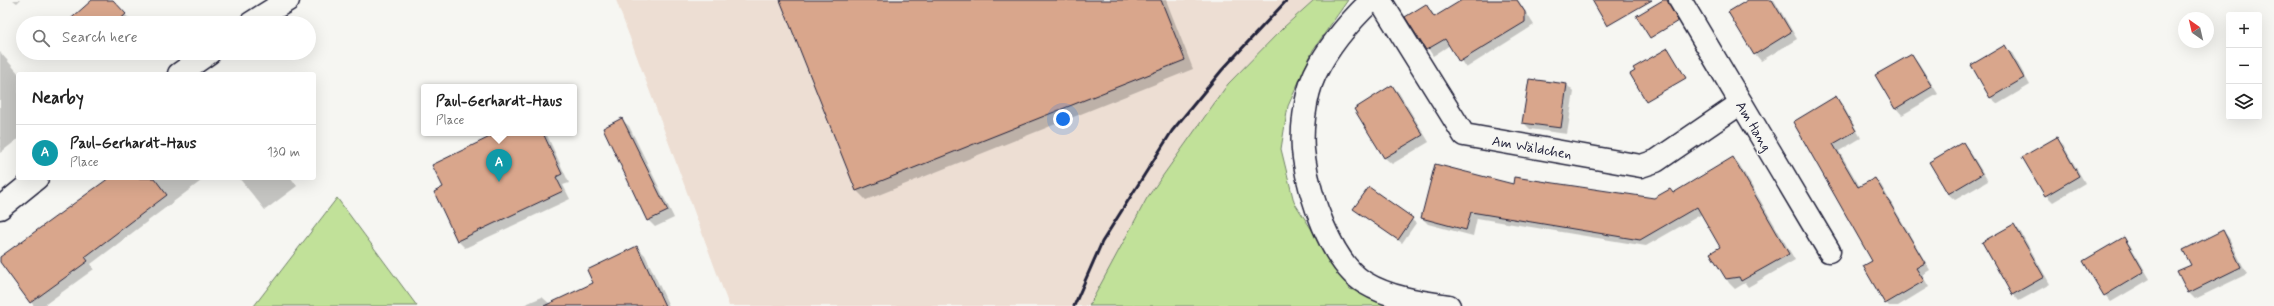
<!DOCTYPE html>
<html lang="en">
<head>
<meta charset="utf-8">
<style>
  :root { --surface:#fff; --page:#f2f2f2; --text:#222; --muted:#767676; --line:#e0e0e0; --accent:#b45309 }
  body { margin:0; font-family:Mynerve,sans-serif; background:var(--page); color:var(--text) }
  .controls { position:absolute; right:12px; top:12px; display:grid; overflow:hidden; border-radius:4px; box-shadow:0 4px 16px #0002 }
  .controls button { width:36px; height:36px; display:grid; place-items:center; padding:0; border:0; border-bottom:1px solid var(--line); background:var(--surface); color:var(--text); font:20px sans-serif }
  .compass { position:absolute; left:2178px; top:12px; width:36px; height:36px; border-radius:50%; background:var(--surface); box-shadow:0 4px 16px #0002; rotate:326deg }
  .you { position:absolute; left:1063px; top:119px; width:14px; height:14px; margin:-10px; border:3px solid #fff; border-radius:50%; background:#1a73e8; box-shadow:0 0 0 6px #1a73e833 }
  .badge { display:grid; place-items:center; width:26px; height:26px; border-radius:50%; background:var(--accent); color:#fff; font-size:13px; font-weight:700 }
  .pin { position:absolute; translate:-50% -33px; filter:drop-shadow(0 1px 2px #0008) }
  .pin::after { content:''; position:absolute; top:21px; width:14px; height:12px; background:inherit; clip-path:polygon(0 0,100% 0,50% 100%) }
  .popup { position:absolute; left:421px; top:84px; width:156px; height:52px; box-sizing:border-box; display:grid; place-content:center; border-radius:4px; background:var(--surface); filter:drop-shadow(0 1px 3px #0005); font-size:13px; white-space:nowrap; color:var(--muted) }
  .popup b { font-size:15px; color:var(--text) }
  .popup::after { content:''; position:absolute; left:50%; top:100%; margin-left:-8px; border:8px solid transparent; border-top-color:var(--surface) }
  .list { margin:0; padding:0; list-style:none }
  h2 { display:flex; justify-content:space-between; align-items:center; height:52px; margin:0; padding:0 16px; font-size:17px }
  h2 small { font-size:13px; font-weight:400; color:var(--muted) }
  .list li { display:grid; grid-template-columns:26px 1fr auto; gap:12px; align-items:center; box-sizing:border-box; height:56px; padding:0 16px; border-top:1px solid var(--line) }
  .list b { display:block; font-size:15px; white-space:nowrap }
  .list p { margin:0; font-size:13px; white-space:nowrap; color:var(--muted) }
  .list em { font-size:13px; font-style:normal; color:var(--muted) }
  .icon { flex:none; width:22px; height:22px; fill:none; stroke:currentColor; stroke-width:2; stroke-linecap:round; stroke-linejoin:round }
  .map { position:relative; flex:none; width:2274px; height:306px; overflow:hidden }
  .search { position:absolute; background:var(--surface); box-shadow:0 4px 16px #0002; left:16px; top:16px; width:300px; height:44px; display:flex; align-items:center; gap:10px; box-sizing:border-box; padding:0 14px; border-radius:22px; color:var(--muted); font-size:15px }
  .panel { position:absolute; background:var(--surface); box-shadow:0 4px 16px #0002; left:16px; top:72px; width:300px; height:108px; border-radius:4px }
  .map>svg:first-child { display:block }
</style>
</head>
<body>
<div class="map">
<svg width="2274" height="306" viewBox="0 0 2274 306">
  <rect width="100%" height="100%" fill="#f6f6f2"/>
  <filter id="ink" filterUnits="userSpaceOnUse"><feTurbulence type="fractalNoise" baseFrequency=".025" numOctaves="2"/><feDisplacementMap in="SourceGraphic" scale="8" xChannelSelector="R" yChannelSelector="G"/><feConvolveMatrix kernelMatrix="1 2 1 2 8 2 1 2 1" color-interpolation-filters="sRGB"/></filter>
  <g filter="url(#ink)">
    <path fill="#edded3" d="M616 0H1314L1284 27 1228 84 1147 198 1089 306H729Z"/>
    <g fill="#c1e199" stroke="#72826a">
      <path d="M1314 0H1348L1313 50 1288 106 1281 149 1294 202 1350 289 1408 306H1089L1147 198 1228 84 1284 27Z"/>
      <path d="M337 198 417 306H254Z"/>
    </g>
    <g fill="#0003">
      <path d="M13 0H20L17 3Z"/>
      <path d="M94 0H112L132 22 68 23Z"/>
      <path d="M781 0H1166L1193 69 866 200 857 191Z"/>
      <path d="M1464 0H1518L1534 25 1466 68 1450 45 1433 56 1407 17 1426 5 1436 17Z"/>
      <path d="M1750 0H1774L1797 39 1761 61 1755 54Z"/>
      <path d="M2005 46 2012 53 2030 85 1998 104 1991 98 1972 66Z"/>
      <path d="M0 52 19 74 18 139 0 153Z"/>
      <path d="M84 53H91L87 56Z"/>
      <path d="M1912 55 1918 62 1938 94 1902 115 1896 108Z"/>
      <path d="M1567 85 1574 92 1567 134 1530 129 1523 122Z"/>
      <path d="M1392 86 1399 93 1429 142 1392 164 1385 158 1355 109Z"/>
      <path d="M1836 98 1842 104 1861 138 1839 151 1860 187 1875 179 1881 185 1930 270 1922 275 1929 287 1898 306H1889L1886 303 1874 261 1794 122Z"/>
      <path d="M622 120 629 126 674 218 655 227 648 220Z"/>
      <path d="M501 133H546L569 183 563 185 570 199 465 248 457 240 444 188Z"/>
      <path d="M2056 138 2063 145 2085 183 2053 202 2046 195Z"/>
      <path d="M1963 143 1969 150 1988 181 1955 200 1948 194Z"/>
      <path d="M1733 158 1739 164 1795 260 1748 287 1745 283 1735 289 1729 283 1712 253 1722 247 1702 214 1646 246 1477 218 1473 236 1428 224 1422 218 1514 185 1655 199 1670 190 1674 193Z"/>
      <path d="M110 178H205L91 264 94 269 43 306H34L0 259Z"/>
      <path d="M239 178H291L297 186 265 210Z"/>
      <path d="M1369 189 1416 223 1402 243 1355 209Z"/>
      <path d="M2013 225 2020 231 2050 284 2019 301 2013 294Z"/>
      <path d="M2223 231 2229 238 2247 274 2195 299 2189 293 2192 265Z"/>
      <path d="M2124 239 2130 245 2150 279 2111 302 2105 295Z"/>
      <path d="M637 247 645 255 669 306H521L542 297 550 304 594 284Z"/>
    </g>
    <g fill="#d9a68c" stroke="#22223b">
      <path d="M92 0H113L126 14 116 23H66Z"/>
      <path d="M780 0H1161L1185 60 856 191Z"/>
      <path d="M1462 0H1517L1525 12V22L1459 62 1445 39 1426 50 1405 17 1426 4 1434 17Z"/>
      <path d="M1592 0H1652L1607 26Z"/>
      <path d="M1663 0H1667L1678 21 1650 38 1636 16Z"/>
      <path d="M1748 0H1772L1791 32 1754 55 1728 12Z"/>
      <path d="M2005 45 2024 78 1990 98 1971 65Z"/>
      <path d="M1668 48 1686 78 1646 101 1630 74 1635 71 1633 68Z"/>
      <path d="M1912 54 1932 87 1895 109 1875 75Z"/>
      <path d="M1529 79 1567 84 1561 128 1522 123Z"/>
      <path d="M1392 85 1423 135 1384 158 1354 109Z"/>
      <path d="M1836 96 1856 131 1833 144 1858 187 1875 178 1925 263 1916 268 1924 281 1885 304 1863 266 1872 261 1793 122Z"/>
      <path d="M622 118 668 211 647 221 603 128Z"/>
      <path d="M498 133H543L562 174 556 177 563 191 457 241 434 192 443 187 432 165Z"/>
      <path d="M2057 137 2079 176 2045 196 2022 157Z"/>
      <path d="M1963 142 1982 174 1948 194 1929 162Z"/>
      <path d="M1733 157 1789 254 1741 281 1739 277 1726 279 1710 253 1720 247 1697 207 1640 240 1471 212 1466 230 1421 218 1435 164 1513 184 1514 177 1654 198 1670 189 1673 193Z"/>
      <path d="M109 178H154L167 195 85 257 88 261 30 303 0 262V257Z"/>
      <path d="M1369 187 1413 218 1398 240 1353 209Z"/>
      <path d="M2014 224 2044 277 2012 295 1982 242Z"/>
      <path d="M2223 230 2241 267 2188 293 2177 271 2191 265 2183 250Z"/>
      <path d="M2124 237 2144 272 2104 296 2083 261Z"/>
      <path d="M637 246 665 306H544L593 283 587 270Z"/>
    </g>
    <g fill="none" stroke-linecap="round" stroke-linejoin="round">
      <defs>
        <g id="minor">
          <path d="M1372 0C1350 21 1328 47 1315 74 1305 95 1300 135 1304 158 1309 194 1331 263 1365 283 1390 298 1421 302 1449 306"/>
          <path d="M1380 0 1464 135 1641 166 1656 161 1741 103"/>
          <path d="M1680 0 1829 251"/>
        </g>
        <g id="major">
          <path d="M251 23 288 0"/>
          <path d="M179 74 209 53"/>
          <path d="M0 208 37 178"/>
        </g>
      </defs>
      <use href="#minor" stroke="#22223b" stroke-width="25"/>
      <use href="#major" stroke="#22223b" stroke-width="25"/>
      <use href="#minor" stroke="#f6f6f2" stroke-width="22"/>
      <use href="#major" stroke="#f6f6f2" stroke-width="22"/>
      <path stroke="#22223b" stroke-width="3" d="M1074 306 1102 242 1172 131 1222 70 1287 0"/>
    </g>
  </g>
  <g text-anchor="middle" stroke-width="3" stroke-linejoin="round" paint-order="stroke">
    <g font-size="14" fill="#22223b" stroke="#f6f6f2">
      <text transform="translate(1754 126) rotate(59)" y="5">Am Hang</text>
      <text transform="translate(1532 147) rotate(10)" y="5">Am Wäldchen</text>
    </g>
  </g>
</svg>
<div class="controls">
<button>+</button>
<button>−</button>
<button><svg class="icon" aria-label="layers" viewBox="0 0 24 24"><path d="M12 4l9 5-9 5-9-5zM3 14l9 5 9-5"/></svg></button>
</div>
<svg class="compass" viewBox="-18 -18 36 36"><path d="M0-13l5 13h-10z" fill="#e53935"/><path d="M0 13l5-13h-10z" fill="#767676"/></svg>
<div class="you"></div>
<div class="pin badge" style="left:499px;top:182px;background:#0f9aa8">A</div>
<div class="popup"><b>Paul-Gerhardt-Haus</b>Place</div>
<div class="search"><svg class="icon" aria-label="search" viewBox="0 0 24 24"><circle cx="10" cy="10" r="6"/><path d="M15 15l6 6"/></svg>Search here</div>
<section class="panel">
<h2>Nearby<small></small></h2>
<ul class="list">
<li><span class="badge" style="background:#0f9aa8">A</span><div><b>Paul-Gerhardt-Haus</b><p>Place</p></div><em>130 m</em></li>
</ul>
</section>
</div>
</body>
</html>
